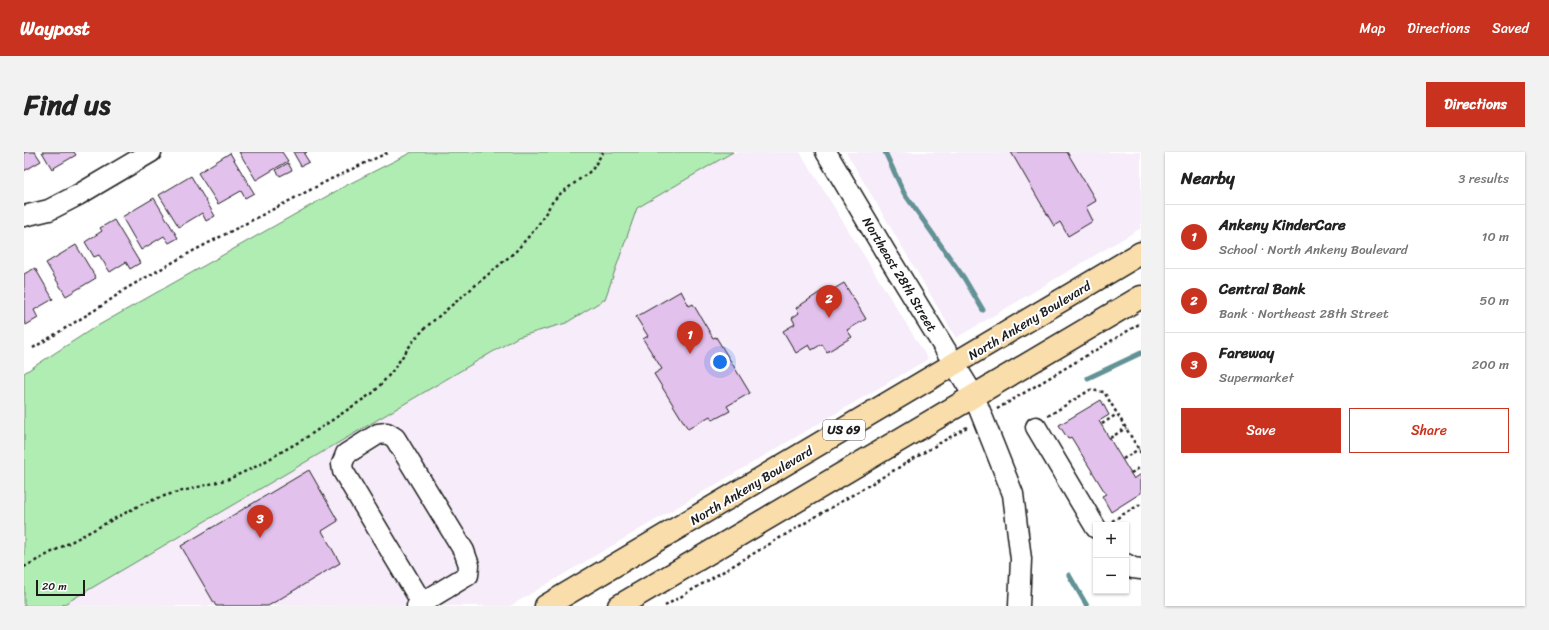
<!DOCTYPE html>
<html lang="en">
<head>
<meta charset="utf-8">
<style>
  :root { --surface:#fff; --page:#f2f2f2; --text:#222; --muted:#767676; --line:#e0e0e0; --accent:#c8321e }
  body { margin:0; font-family:Sriracha,sans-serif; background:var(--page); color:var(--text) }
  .controls { position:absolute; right:12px; bottom:12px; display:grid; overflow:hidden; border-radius:0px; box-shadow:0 1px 3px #0004 }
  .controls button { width:36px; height:36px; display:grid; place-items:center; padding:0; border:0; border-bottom:1px solid var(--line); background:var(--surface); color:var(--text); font:20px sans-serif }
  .scale { position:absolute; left:12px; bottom:10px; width:49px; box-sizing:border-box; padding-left:4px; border:2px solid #1c1c1c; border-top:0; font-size:11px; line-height:14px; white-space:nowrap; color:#1c1c1c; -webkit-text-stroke:3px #fff; paint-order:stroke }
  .you { position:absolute; left:696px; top:210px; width:14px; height:14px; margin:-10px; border:3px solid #fff; border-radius:50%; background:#1a73e8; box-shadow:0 0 0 6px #1a73e833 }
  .badge { display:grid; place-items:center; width:26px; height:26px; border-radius:50%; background:var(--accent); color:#fff; font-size:13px; font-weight:700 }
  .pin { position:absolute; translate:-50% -33px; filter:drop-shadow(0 1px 2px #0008) }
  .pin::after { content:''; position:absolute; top:21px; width:14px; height:12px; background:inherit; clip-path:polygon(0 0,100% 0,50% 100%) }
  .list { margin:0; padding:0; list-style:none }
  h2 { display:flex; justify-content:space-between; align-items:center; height:52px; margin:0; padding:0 16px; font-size:17px }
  h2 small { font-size:13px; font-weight:400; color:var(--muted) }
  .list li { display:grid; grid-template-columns:26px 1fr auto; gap:12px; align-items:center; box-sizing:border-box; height:64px; padding:0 16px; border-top:1px solid var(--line) }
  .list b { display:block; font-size:15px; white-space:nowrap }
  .list p { margin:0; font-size:13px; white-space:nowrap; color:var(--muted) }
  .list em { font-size:13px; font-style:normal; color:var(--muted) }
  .actions { display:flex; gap:8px; padding:12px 16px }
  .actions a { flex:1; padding:9px 0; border:1px solid var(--accent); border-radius:0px; text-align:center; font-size:14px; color:var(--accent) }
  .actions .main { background:var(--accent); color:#fff }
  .map { position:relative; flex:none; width:1117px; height:454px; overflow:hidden; border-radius:0px }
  header { display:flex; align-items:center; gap:24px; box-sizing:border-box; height:56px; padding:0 20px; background:var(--accent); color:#fff }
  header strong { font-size:19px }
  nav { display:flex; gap:22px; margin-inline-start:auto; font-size:14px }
  .intro { display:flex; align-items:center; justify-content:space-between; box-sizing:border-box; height:96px; padding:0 24px }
  h1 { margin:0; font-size:28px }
  .button { padding:10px 18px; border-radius:0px; background:var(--accent); color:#fff; font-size:14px; font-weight:700 }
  main { display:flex; gap:24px; padding:0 24px }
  aside { flex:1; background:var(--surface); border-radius:0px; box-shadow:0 1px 3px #0004 }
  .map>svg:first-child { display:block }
</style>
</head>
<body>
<header>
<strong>Waypost</strong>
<nav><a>Map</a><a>Directions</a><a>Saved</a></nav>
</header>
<div class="intro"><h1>Find us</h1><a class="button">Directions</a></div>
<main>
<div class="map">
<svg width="1117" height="454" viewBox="0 0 1117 454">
  <rect width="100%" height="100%" fill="#fff"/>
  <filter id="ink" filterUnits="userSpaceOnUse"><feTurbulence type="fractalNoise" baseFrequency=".025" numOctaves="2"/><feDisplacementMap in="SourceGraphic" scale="8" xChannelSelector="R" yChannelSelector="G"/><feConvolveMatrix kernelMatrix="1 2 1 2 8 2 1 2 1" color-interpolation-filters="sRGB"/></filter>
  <g filter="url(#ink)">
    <g fill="#f7ecfa">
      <path d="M709 0H776L904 207 486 454H37L494 185 542 171 581 147 613 56Z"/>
      <path d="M822 0H1117V76L932 186Z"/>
    </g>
    <path fill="#b0edb3" stroke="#668468" d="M388 0H709L613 56 581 147 542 171 494 185 37 454H0V221L68 177 321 34Z"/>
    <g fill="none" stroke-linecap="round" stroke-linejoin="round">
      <g stroke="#629295" stroke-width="5">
        <path d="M861 0 880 41 940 126 959 158"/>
        <path d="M1064 226 1117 201"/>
        <path d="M1045 423 1063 454"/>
      </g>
    </g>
    <g fill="#e3c1ed" stroke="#1c1c1c">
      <path d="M0 0H11L17 9 0 19Z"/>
      <path d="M18 0H50L52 3 28 17Z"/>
      <path d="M215 0H258L264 9 232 28Z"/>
      <path d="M269 0H283L280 2 285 10 277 14Z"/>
      <path d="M987 0H1043L1072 49 1062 55 1069 69 1044 84 1036 70 1030 74Z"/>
      <path d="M206 1 230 41 221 46 217 39 194 52 174 21Z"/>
      <path d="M264 11 268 18 256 24 252 18Z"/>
      <path d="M167 24 191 64 182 69 178 61 155 75 135 43Z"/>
      <path d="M130 46 154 86 145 91 140 84 117 98 98 65Z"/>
      <path d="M90 68 116 111 106 117 102 110 86 120 75 103 70 105 61 90 78 79 76 76Z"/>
      <path d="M52 93 72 126 42 144 22 111Z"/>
      <path d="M11 116 29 147 10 158 14 166 2 173 0 169V122Z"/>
      <path d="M820 131 842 167 823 178 828 185 803 200 798 192 788 198 785 193 772 201 759 179 771 172 768 166 775 161 772 156 801 137 803 141Z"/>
      <path d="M657 139 665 154 669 152 689 186 692 185 726 241 703 254 706 259 689 268 686 264 664 277 630 222 638 217 619 187 624 184 612 165Z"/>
      <path d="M1077 248 1085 263 1075 269 1110 327 1117 322V341L1087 360 1078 344 1082 342 1047 285 1044 287 1035 273Z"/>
      <path d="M285 318 314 369 298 379 316 411 244 454H192L157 394Z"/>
    </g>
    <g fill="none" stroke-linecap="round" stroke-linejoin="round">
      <defs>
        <g id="minor">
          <path d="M802 0 862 101 950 244 989 342 997 407 995 454"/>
          <path d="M0 64 25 58 54 43 127 0"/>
          <path d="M1012 275 1072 376"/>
          <path d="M1102 412 1109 416 1117 417"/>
          <path d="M393 454 444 423 445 413 440 399 371 286 363 281 354 282 322 302 318 312 319 319 398 451"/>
        </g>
        <g id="major">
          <path d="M522 454 1117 101"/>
          <path d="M595 454 1117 145"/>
        </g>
      </defs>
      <use href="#minor" stroke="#1c1c1c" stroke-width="23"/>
      <use href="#major" stroke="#1c1c1c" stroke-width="25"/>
      <g stroke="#1c1c1c" stroke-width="2.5" stroke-dasharray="3 3" stroke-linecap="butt">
        <path d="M9 196 79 153 103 136 169 99 309 26 365 0"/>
        <path d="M973 257 1117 171"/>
        <path d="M1024 264 1066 238 1080 240 1117 301"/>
        <path d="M1078 272 1093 262"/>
        <path d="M1086 286 1102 276"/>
        <path d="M1099 307 1115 297"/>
        <path d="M1107 321 1117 315"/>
        <path d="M1088 369 1117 352"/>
        <path d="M0 415 118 352 143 343 205 327 233 314 280 287 350 240 367 221 390 188 402 175 492 99 513 75 529 49 536 42 568 18 579 0"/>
        <path d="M641 454 943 275"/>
      </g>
      <use href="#minor" stroke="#fff" stroke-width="20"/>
      <use href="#major" stroke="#f9ddab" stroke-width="22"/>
    </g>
  </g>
  <g text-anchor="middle" stroke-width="4" stroke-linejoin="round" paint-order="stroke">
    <rect fill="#fff" stroke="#606060" stroke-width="1" x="799" y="268" width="42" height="20" rx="3"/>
    <g font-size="12" font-weight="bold" fill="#1c1c1c">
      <text x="820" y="282">US 69</text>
    </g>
    <g font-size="13" fill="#1c1c1c" stroke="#fff">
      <text transform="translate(876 122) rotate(59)" y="5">Northeast 28th Street</text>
      <text transform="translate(1005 168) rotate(-31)" y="5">North Ankeny Boulevard</text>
      <text transform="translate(727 333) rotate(-31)" y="5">North Ankeny Boulevard</text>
    </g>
  </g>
</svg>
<div class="controls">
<button>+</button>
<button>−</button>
</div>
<div class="scale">20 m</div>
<div class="you"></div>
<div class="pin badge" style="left:666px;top:202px">1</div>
<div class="pin badge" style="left:805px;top:166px">2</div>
<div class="pin badge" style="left:236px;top:386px">3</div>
</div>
<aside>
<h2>Nearby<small>3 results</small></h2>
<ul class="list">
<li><span class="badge">1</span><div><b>Ankeny KinderCare</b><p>School · North Ankeny Boulevard</p></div><em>10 m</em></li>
<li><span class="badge">2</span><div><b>Central Bank</b><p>Bank · Northeast 28th Street</p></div><em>50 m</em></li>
<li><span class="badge">3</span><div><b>Fareway</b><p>Supermarket</p></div><em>200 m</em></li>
</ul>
<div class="actions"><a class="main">Save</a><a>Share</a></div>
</aside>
</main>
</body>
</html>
